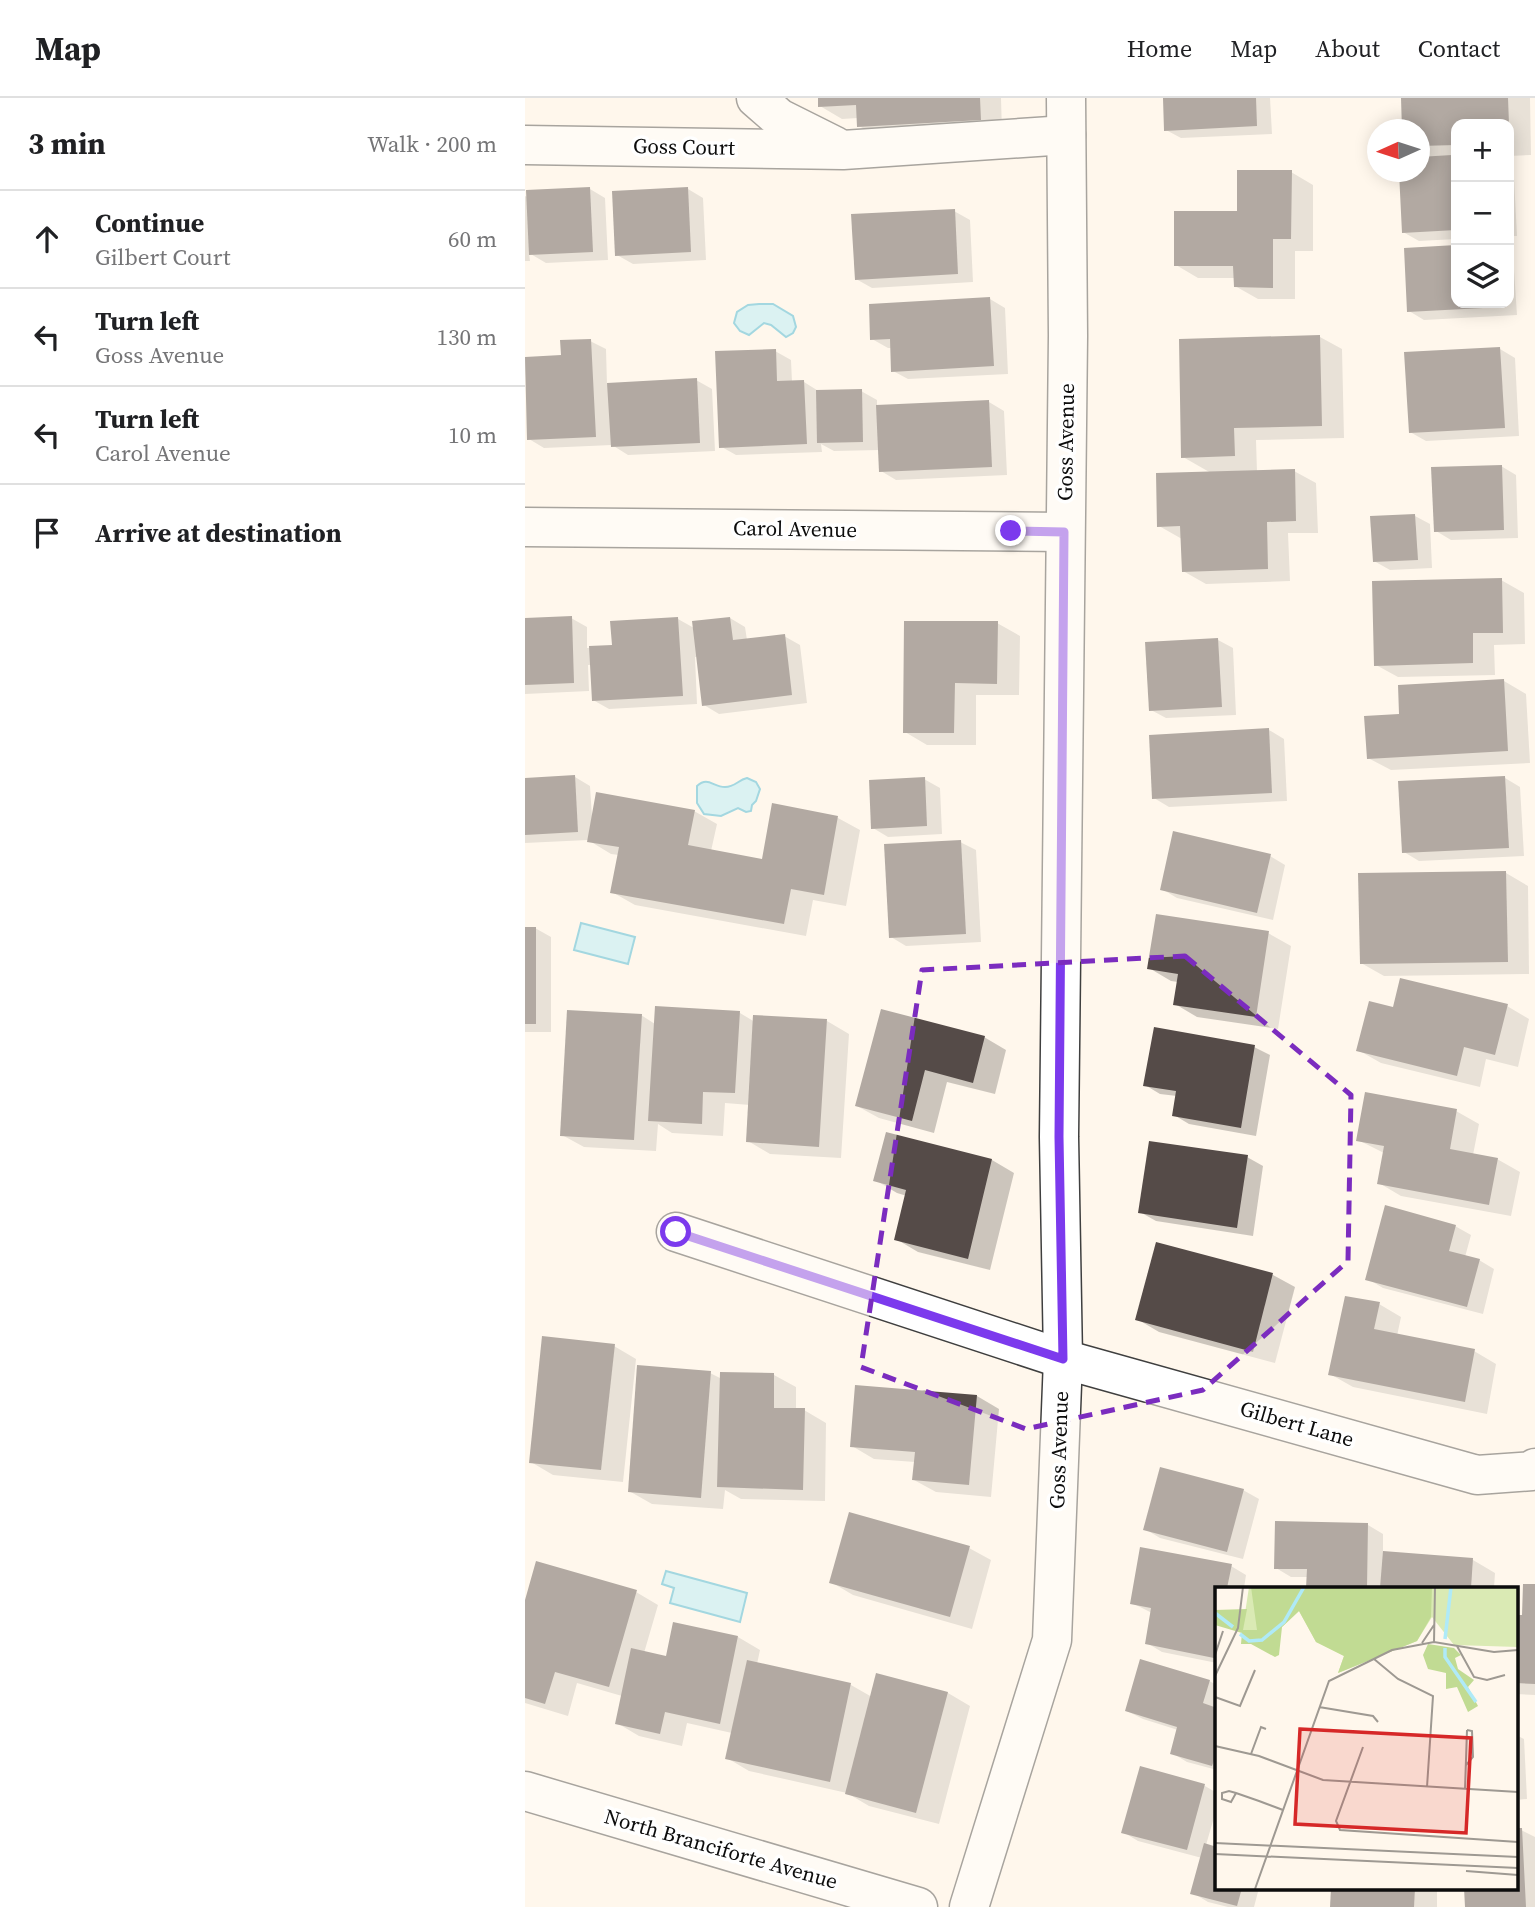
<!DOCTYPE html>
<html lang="en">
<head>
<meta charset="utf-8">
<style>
  :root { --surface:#fff; --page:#f2f2f2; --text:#202124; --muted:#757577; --line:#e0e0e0 }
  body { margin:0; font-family:"Source Serif 4",serif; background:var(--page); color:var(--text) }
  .controls { position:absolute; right:21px; top:21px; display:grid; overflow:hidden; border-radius:14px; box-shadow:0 4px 18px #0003 }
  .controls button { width:63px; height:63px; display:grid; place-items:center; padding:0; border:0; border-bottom:2px solid var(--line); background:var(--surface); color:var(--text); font:35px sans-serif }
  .compass { position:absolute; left:842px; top:21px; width:63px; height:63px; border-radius:50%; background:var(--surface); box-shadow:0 4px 18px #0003; rotate:267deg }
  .stop { position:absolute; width:21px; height:21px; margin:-16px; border:5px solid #7c3aed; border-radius:50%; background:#fff }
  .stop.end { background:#7c3aed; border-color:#fff; box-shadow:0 2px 7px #0008 }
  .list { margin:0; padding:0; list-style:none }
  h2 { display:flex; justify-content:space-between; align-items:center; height:91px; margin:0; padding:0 28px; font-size:30px }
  h2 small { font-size:23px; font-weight:400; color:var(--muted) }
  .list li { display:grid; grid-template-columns:46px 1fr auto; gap:21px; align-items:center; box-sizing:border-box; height:98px; padding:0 28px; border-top:2px solid var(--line) }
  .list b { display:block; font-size:26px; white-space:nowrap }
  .list p { margin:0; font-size:23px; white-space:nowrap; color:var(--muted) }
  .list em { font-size:23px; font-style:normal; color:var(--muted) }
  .icon { flex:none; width:38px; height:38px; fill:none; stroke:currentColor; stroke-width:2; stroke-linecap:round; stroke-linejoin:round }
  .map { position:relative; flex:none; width:1010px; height:1809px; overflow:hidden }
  header { display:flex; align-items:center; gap:42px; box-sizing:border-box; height:98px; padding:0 35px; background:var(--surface); border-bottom:2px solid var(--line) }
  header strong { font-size:33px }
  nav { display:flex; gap:38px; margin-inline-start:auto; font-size:24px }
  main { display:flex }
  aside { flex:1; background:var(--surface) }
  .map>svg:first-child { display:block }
</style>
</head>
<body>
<header>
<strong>Map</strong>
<nav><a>Home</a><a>Map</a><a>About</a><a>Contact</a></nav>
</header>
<main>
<aside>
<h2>3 min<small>Walk · 200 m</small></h2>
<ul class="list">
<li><svg class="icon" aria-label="ahead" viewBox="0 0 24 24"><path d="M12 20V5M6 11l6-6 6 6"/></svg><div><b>Continue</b><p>Gilbert Court</p></div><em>60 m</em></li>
<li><svg class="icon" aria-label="left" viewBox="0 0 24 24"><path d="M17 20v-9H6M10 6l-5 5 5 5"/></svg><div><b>Turn left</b><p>Goss Avenue</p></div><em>130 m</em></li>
<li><svg class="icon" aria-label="left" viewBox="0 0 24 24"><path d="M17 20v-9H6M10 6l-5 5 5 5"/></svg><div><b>Turn left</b><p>Carol Avenue</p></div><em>10 m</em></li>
<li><svg class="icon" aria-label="arrive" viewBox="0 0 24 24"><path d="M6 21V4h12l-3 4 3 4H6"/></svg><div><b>Arrive at destination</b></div></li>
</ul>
</aside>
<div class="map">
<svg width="1010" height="1809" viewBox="0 0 1010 1809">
  <rect width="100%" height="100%" fill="#fff7ec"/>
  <g fill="#afeaf8" stroke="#34b0d1" stroke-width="2">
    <path d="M234 206H248L268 218 271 229 268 235 261 239 246 227 239 225 224 237 215 233 209 225 212 214 223 207Z"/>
    <path d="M222 680 231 684 235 691 231 703 227 707 226 713 221 714 213 710 196 718 179 716 172 705V688C183 678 188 689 200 689 210 689 213 682 222 680Z"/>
    <path d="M56 825 110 839 103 866 49 852Z"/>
    <path d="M141 1473 222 1495 215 1524 145 1505 149 1490 137 1486Z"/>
  </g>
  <g fill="#0003">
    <path d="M295 0H476L477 34 356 40 334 28 333 20 317 21 295 8Z"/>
    <path d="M639 0H745L747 36 656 40 641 32Z"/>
    <path d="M878 0H1005L1006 57 984 58V26H931V59H927L931 61V141L894 143 878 134 875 74H894L901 60 894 56V32Z"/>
    <path d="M766 74 788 87V153H770V201H733L710 188V180H673L651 167Z"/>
    <path d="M984 78 989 80 992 138H984Z"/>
    <path d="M65 91 80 100 83 162 21 165 4 155 5 163H0V98L4 100Z"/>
    <path d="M163 91 178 100 181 162 108 166 92 157Z"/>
    <path d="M429 113 445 122 448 184 347 190 331 181Z"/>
    <path d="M931 149V205H984V153L988 156 992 217 899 222 884 213 881 152Z"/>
    <path d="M465 201 480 210 483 276 383 281 368 273 367 250H363L347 241Z"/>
    <path d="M795 239 817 251 819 340 731 342 732 374 769 373 791 385 793 435H763L765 483 681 486 658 473 657 441 634 428 686 375 658 359Z"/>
    <path d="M65 243 81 251 82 287 171 282 187 291 190 353 103 357 87 347 19 350 4 341 0 260 38 258Z"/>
    <path d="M975 251 990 260 994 338 901 343 885 334Z"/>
    <path d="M250 253 266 262 267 284H279L295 294 336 293 352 302V309L464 304 479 313 482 377 371 382 356 373 355 352 309 353 296 346 297 354 211 357 195 348Z"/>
    <path d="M976 368 991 377 993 440 926 442 911 433Z"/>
    <path d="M890 418 905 426 907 470 865 472 849 463Z"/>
    <path d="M976 482 999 495 1000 546 969 547 970 577 873 579 851 567Z"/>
    <path d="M46 520 62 529V550L88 549 153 521 169 530 205 520 220 529 222 542 259 538 275 547 282 605 194 616 179 607 173 559H170L172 606 84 611 68 602 67 567H63L64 593 0 596V623V522Z"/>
    <path d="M472 525 495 538 494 597H451V647H402L380 634Z"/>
    <path d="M693 542 708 550 711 617 641 620 626 612Z"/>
    <path d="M979 583 1001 596 1005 665 866 672 843 660 876 618Z"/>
    <path d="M744 632 759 641 762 703 644 709 629 700Z"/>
    <path d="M50 679 65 688 67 719 169 713 192 726 186 753 239 763 249 707 313 720 335 732 321 808 288 802 281 838 110 807 87 794 94 757 86 756 63 742 0 745V682Z"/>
    <path d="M980 680 995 689 999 758 894 763 879 754Z"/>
    <path d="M399 681 415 690 417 736 363 739 348 730Z"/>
    <path d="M435 744 451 752 456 844 381 848 366 839Z"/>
    <path d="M745 758 760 767 748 822 652 800 637 791Z"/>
    <path d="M981 775 1003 788 1004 876 859 878 836 865Z"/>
    <path d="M0 830H10L26 839V934H0Z"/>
    <path d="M743 835 766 848 753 931 672 919 650 906 653 884 646 883 624 870Z"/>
    <path d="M982 908 1004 921 993 969 961 961 955 989 856 965 833 952 869 912Z"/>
    <path d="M131 910 215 915 230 924 302 923 324 936 316 1060 245 1056 223 1043 225 1007 200 1005 198 1038 147 1035 133 1026 131 1053 59 1049 37 1037 116 917 130 926Z"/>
    <path d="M459 939 481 952 470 996 422 984 409 1035 354 1020 332 1008Z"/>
    <path d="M729 949 745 957 731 1038 664 1026 649 1017 652 998 635 996 620 987Z"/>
    <path d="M931 1013 954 1026 948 1057 972 1061 995 1074 986 1118 876 1098 854 1085 859 1055 833 1042Z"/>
    <path d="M362 1036 467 1062 489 1075 465 1172 393 1154 371 1141 382 1098 372 1095 350 1082Z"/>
    <path d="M722 1059 738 1068 728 1138 631 1123 615 1114Z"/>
    <path d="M930 1128 946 1137 940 1159 954 1162 969 1171 958 1216 858 1190 843 1181Z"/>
    <path d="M632 1146 748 1177 770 1189 750 1265 634 1234 612 1221Z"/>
    <path d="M854 1206 876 1219 872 1238 949 1253 971 1266 962 1316 828 1289 805 1276Z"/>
    <path d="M89 1248 111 1261 98 1384 28 1377 6 1364Z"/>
    <path d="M185 1275 197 1281 249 1277 271 1289V1312H279L301 1325 300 1403 216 1401 200 1392 198 1411 127 1406 104 1393Z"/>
    <path d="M452 1298 474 1311 466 1399 411 1394 389 1382 390 1364 349 1361 327 1348Z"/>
    <path d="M718 1392 734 1401 718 1461 635 1440 620 1431Z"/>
    <path d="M843 1427 858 1436V1455L948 1462 970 1475 969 1490H783V1479H766L751 1470Z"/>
    <path d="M444 1450 466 1462 447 1531 328 1497 306 1484Z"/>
    <path d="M706 1468 721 1477 719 1490H692V1565L637 1554 622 1545 627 1515 607 1505Z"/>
    <path d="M1010 1488V1597L991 1596V1519H999Z"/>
    <path d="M111 1494 133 1507 119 1555 142 1560 213 1539 235 1552 232 1566 326 1587 347 1599 353 1577 423 1595 445 1608 414 1726 344 1708 322 1695 224 1673 202 1660 207 1635 162 1625 157 1648 114 1638 92 1625 97 1598 52 1585 43 1618 0 1605V1509Z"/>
    <path d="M684 1583 692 1587V1672L662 1664 647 1655 653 1632 618 1621 602 1613Z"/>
    <path d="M991 1637 999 1641 1002 1701 991 1702Z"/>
    <path d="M616 1670 680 1688 692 1695V1709L681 1747 692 1790H734L729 1809H703L683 1804 668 1795 677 1760 613 1743 598 1734Z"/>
    <path d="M991 1732H996L1010 1739V1809H941L940 1790H991Z"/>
    <rect x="807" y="1790" width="105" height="19"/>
  </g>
  <g fill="#554b48">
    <path d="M293 0H455L456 22 332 29 331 7 293 9Z"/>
    <path d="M638 0H731L732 28 639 33Z"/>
    <path d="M876 0H983L984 26H931V47L894 48V32H877Z"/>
    <path d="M927 57 928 72H931V132L877 135 874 74H894V59Z"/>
    <path d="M712 72H767L766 141H748V190L709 189 708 168H649V113H712Z"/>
    <path d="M65 89 68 154 4 157 1 92Z"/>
    <path d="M163 89 166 154 90 158 87 93Z"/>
    <path d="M430 111 433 176 330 182 326 116Z"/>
    <path d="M931 147V205H977V209L882 214 879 150Z"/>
    <path d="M465 199 469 268 366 274 365 241 345 242 344 206Z"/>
    <path d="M795 237 797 328 709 330 710 358 656 360 654 241Z"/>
    <path d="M66 241 71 339 2 342 0 259 36 257 35 242Z"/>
    <path d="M975 249 980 330 884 335 879 254Z"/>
    <path d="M251 251 252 283 279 282 282 346 194 350 190 253Z"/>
    <path d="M172 280 175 345 86 349 82 285Z"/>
    <path d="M337 291 338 344 292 345 291 292Z"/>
    <path d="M464 302 467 369 354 374 351 307Z"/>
    <path d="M977 367 979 432 909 434 906 369Z"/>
    <path d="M770 371 771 423 742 424 743 471 657 474 655 428 632 429 631 375Z"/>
    <path d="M890 416 893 462 848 464 845 418Z"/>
    <path d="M977 480 978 535H948V565L849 568 847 483Z"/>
    <path d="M47 518 49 585 0 587V520Z"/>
    <path d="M153 519 158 598 67 603 64 548 87 547 85 523Z"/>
    <path d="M205 519 208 542 260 536 267 597 177 608 167 523Z"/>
    <path d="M379 523H473L472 586 430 585 429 635H378Z"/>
    <path d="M693 540 697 609 624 613 620 544Z"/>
    <path d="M979 581 983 653 842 661 839 618 874 616 873 587Z"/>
    <path d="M744 630 747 695 627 701 624 637Z"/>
    <path d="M50 677 53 734 0 737V680Z"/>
    <path d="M980 678 984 750 877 755 873 683Z"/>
    <path d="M400 679 402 728 346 731 344 682Z"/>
    <path d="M71 694 170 712 163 747 237 761 247 705 313 718 299 797 266 791 259 826 85 795 94 749 62 744Z"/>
    <path d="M648 733 746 756 732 815 635 792Z"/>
    <path d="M436 742 441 836 364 840 359 746Z"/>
    <path d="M981 773 983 864 835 866 833 775Z"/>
    <path d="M631 816 744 833 731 919 648 907 653 876 622 871Z"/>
    <rect x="0" y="829" width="11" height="97"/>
    <path d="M875 880 983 906 970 957 939 949 932 978 831 953 844 903 868 909Z"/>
    <path d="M130 908 215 913 210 995 178 994 177 1026 123 1023Z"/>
    <path d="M356 911 460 938 448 985 400 972 387 1023 330 1008Z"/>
    <path d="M42 912 117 916 109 1042 35 1038Z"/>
    <path d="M228 917 302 921 294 1049 221 1044Z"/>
    <path d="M629 929 730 947 716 1030 647 1018 651 993 618 988Z"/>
    <path d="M840 994 932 1011 925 1051 973 1060 964 1107 852 1086 859 1048 831 1043Z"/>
    <path d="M361 1034 467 1061 443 1161 369 1142 381 1092 348 1083Z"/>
    <path d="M624 1043 723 1057 712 1130 613 1115Z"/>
    <path d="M860 1107 931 1127 924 1153 955 1161 942 1209 840 1182Z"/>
    <path d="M631 1144 748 1175 728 1254 610 1222Z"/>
    <path d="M820 1198 855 1204 849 1231 950 1251 940 1304 803 1277Z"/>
    <path d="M17 1238 90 1246 76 1372 4 1365Z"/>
    <path d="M112 1267 186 1273 176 1400 103 1394Z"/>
    <path d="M195 1274 249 1275V1310H280L278 1392 192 1389Z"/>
    <path d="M330 1287 452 1297 444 1387 387 1382 390 1354 325 1349Z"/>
    <path d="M635 1369 719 1391 702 1454 618 1432Z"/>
    <path d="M324 1414 445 1448 425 1519 304 1485Z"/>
    <path d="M750 1423 843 1425 842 1490H781L782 1471H749Z"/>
    <path d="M615 1449 707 1466 702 1490H692L689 1560 620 1546 626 1510 605 1506Z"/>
    <path d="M858 1453 948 1460 946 1490H855Z"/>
    <path d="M11 1463 112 1492 84 1589 30 1574 20 1606 0 1600V1502Z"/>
    <path d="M998 1486H1010V1586L991 1585V1517H997Z"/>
    <path d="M148 1524 213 1538 195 1626 140 1614 135 1636 90 1626 106 1550 141 1558Z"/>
    <path d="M615 1561 685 1582 678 1605 692 1610V1654L687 1668 645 1656 652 1629 600 1613Z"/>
    <path d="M222 1562 326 1585 305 1684 200 1661Z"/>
    <path d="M351 1575 423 1594 391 1715 320 1696Z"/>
    <path d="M615 1668 680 1686 662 1752 596 1735Z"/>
    <path d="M991 1730H997L1001 1809H940L939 1790H991Z"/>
    <path d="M679 1745 692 1749V1790H717L712 1808 665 1796Z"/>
    <path d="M806 1790H890L889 1809H805Z"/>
  </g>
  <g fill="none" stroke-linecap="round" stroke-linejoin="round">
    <defs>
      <g id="minor">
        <path d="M231 0 254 20 310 48"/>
        <path d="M0 47 318 52 541 37"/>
        <path d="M0 429 539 434"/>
        <path d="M151 1134 538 1261 952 1377 1007 1373 1010 1370"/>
        <path d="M0 1693 393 1809"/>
        <path d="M444 1809 527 1542 538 1261 534 1039 543 238 541 0"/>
      </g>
    </defs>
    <use href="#minor" stroke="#3f3f3f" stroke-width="41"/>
    <use href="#minor" stroke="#fff" stroke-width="38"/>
  </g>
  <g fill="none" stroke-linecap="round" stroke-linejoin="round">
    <path stroke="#7c3aed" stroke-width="9" d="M151 1134 538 1261 534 1039 539 434 486 433"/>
  </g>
  <path d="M0 0H1010V1809H0ZM660 858 826 997 823 1163 678 1292 501 1331 336 1269 397 872Z" fill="#fff7ec" fill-opacity=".55" fill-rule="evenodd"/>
  <path fill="none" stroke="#7b2cbf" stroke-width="5" stroke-dasharray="14 9" stroke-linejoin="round" d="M660 858 826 997 823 1163 678 1292 501 1331 336 1269 397 872Z"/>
  <g text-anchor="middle" stroke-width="7" stroke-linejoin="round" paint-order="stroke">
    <g font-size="21" fill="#0c0c0c" stroke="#fff">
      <text transform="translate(159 49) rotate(1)" y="7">Goss Court</text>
      <text transform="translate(541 344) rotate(-89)" y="7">Goss Avenue</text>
      <text transform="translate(270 431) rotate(1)" y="7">Carol Avenue</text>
      <text transform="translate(772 1326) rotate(16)" y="7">Gilbert Lane</text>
      <text transform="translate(534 1352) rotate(-88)" y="7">Goss Avenue</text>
      <text transform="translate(196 1751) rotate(16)" y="7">North Branciforte Avenue</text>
    </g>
  </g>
  <g transform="translate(690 1489)">
    <rect width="303" height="303" fill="#fff7ec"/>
    <path d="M34 0H303V60L239 58 217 30 202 54 123 86 129 69 101 55 84 24 67 40 27 46Z" fill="#daeab4"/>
    <path d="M36 0H217L216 30 202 54 123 86 129 69 101 55 84 24 67 40 64 68 60 70 36 57H26L27 46 0 38V23L32 22 28 43H42ZM213 57 239 61 246 68 240 71 243 82 259 93 253 100 263 119 253 125 242 100 231 102V86L213 82 208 68Z" fill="#c1db93"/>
    <path fill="none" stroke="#afeaf8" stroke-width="3.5" d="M0 26 18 40M25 47 34 54 47 53 69 35 89 0M230 52 236 0M230 61V70L261 115"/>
    <path fill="none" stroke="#9e9992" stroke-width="2" d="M219 55 220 0M207 56 219 38M242 59 259 90 272 93 290 88M0 68 8 44M159 72 183 92 218 109 212 200M0 89 23 41 28 0M0 110 25 119 40 83M104 120 158 129 163 135M0 159 44 169 108 193 303 205M148 160 121 234 125 243 303 255M36 167 46 140 51 142M251 178 258 170 257 144 252 143M250 202 252 143M21 206 16 215 7 212V206L14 204 21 206 44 214 68 223M0 256 303 270M0 267 303 281M251 284 303 288M40 302 114 94 177 63 219 55 279 65 303 63"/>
    <path fill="#d62828" fill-opacity="0.15" stroke="#d62828" stroke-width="3.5" d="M85 142 256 151 251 246 80 237Z"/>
    <rect width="303" height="303" fill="none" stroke="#0c0c0c" stroke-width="3.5"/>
  </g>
</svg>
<div class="controls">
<button>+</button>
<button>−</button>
<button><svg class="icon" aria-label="layers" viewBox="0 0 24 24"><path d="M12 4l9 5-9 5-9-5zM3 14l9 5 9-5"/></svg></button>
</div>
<svg class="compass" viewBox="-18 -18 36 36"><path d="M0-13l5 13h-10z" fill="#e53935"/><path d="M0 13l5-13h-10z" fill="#757577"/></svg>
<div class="stop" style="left:151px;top:1134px"></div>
<div class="stop end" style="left:486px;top:433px"></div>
</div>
</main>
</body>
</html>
